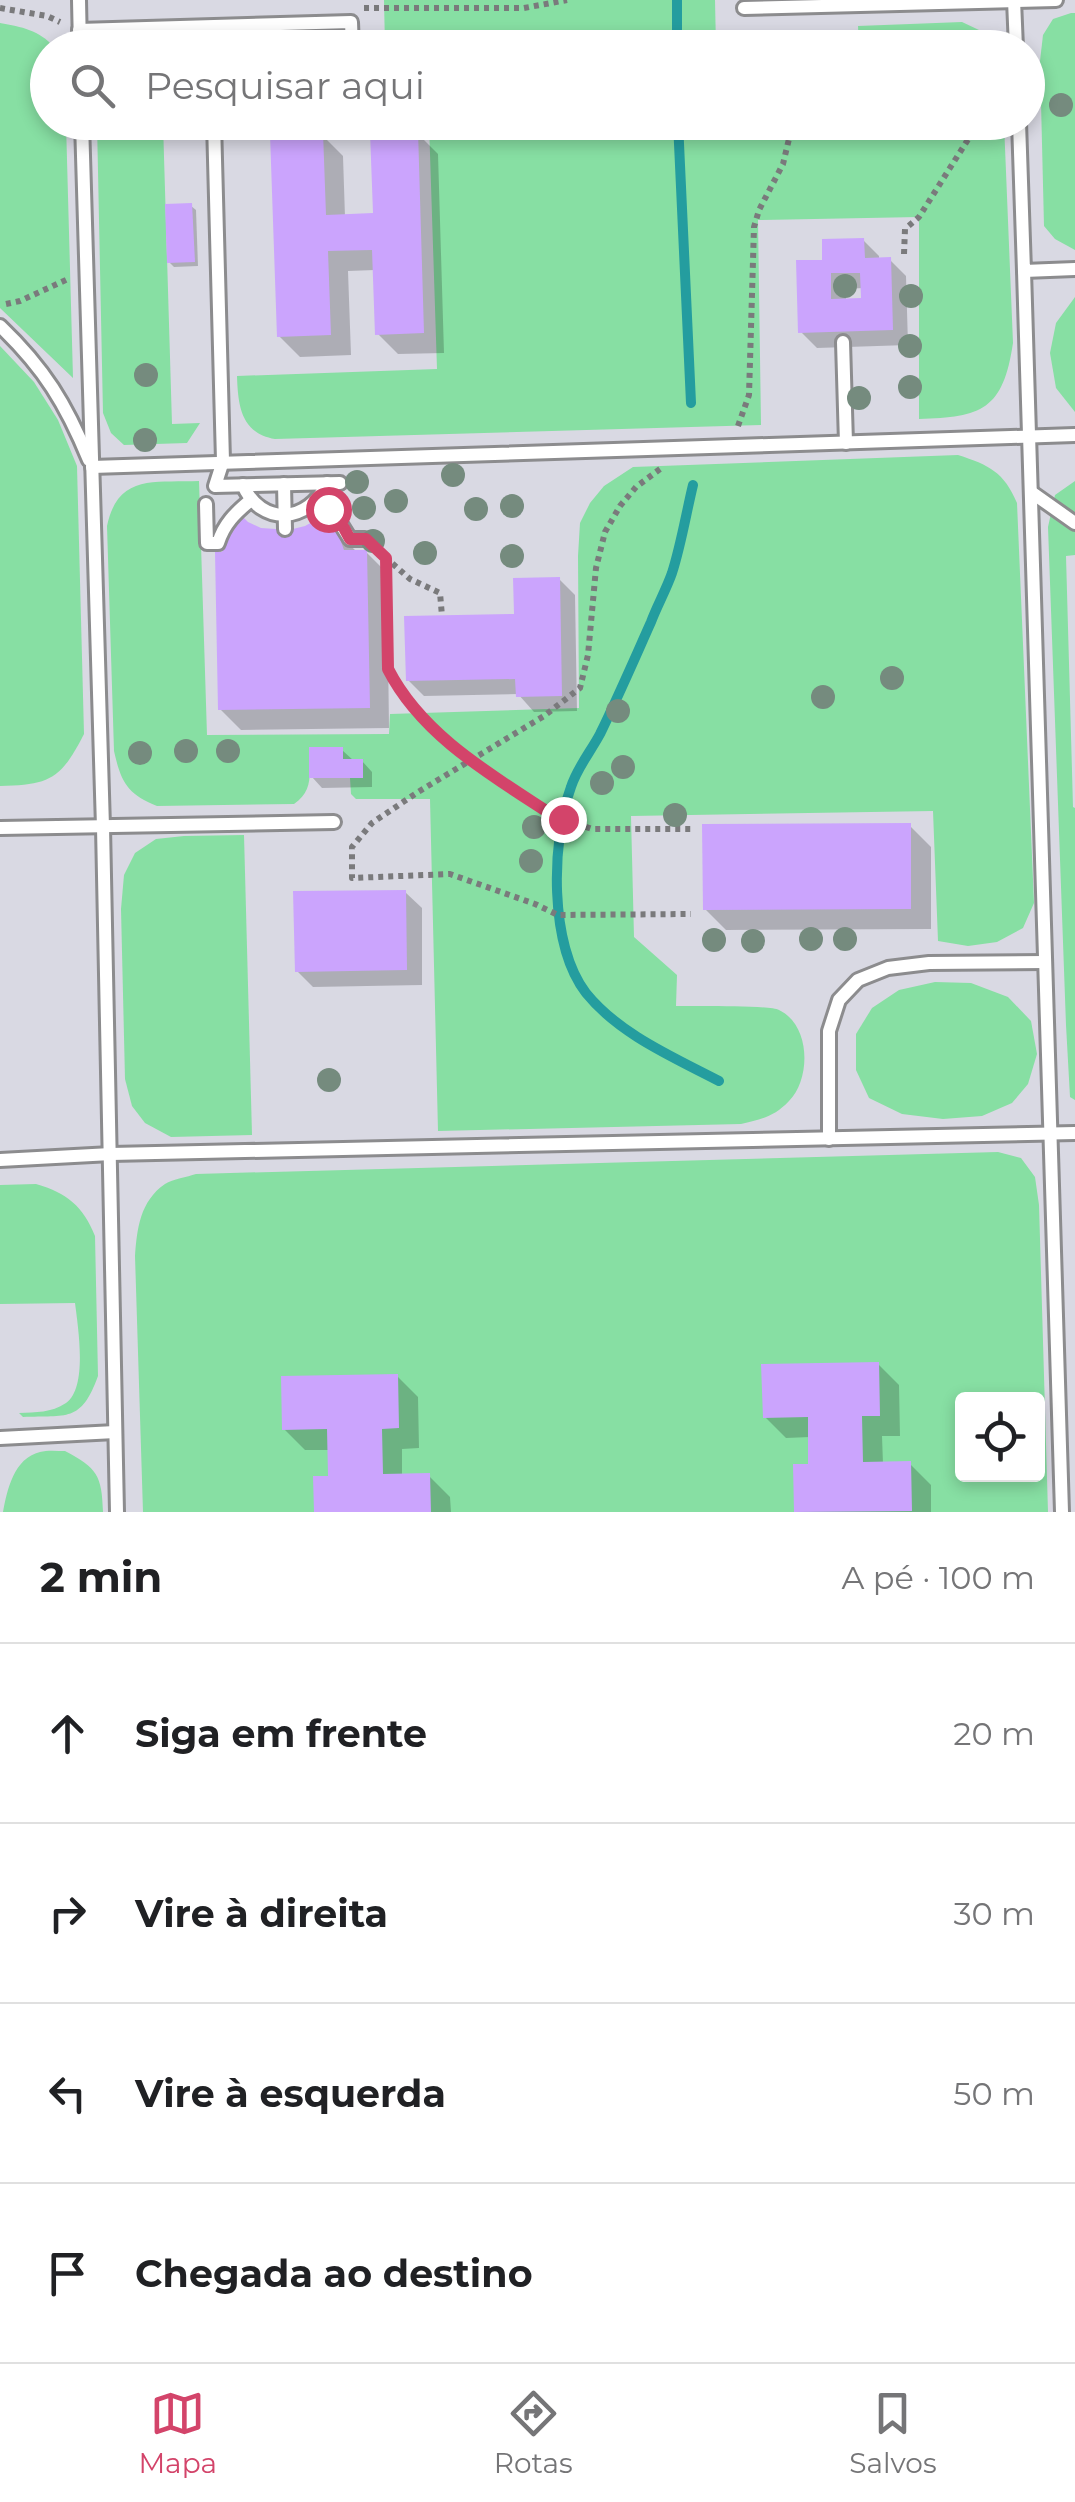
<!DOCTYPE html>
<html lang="pt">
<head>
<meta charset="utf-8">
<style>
  :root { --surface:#fff; --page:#f2f2f2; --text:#202124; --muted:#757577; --line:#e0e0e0; --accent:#d3446a }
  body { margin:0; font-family:Montserrat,sans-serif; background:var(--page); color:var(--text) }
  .controls { position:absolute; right:30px; bottom:30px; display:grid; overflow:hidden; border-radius:10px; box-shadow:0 5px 15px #0003 }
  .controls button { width:90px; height:90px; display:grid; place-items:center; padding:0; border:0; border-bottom:2px solid var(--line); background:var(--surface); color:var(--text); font:50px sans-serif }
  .stop { position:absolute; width:30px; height:30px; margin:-22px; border:8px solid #d3446a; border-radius:50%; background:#fff }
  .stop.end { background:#d3446a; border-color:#fff; box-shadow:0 2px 10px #0008 }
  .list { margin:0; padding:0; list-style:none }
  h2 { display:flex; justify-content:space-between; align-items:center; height:130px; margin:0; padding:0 40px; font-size:42px }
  h2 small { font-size:32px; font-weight:400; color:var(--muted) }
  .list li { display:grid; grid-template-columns:65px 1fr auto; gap:30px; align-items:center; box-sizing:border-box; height:180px; padding:0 40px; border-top:2px solid var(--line) }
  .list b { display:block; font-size:38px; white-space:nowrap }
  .list em { font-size:32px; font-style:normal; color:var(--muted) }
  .icon { flex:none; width:55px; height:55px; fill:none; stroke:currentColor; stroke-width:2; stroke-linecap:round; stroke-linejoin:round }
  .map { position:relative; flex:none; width:1075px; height:1512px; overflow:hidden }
  .search { position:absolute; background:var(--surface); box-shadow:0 5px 15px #0003; left:30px; right:30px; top:30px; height:110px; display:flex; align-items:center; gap:25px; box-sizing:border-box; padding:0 35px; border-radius:55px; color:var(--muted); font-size:38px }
  .sheet { height:850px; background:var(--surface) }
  nav { display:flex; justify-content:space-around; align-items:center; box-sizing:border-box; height:140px; border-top:2px solid var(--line); background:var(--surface); font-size:28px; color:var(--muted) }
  nav a { display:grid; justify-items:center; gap:5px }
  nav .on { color:var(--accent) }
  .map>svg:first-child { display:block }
</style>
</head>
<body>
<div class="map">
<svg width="1075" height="1512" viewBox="0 0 1075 1512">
  <rect width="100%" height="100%" fill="#e6e6e9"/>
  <path fill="#d9d9e3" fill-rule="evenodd" d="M0 0H1075V1512H0ZM48 48H1028V122H48ZM962 1400H1038V1474H962Z"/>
  <g fill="#87dfa3" fill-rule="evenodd">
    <path d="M384 0H715L716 47H385Z"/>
    <path d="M1071 13H1075V250L1055 239 1044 226 1040 61 1043 35 1053 19Z"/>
    <path d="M962 22 979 30 993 47H859L858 26Z"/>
    <path d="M0 23C22 27 39 30 54 47L48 48V122L66 123 73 378 0 308Z"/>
    <path d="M97 123H163L172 424 200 423 187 443 124 445 111 433 103 413Z"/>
    <path d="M429 123H1004L1013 343C1003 410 982 417 919 419V217L758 220 761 425 275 439C241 433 238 406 237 376L437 369Z"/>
    <path d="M1075 297V412L1056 388 1050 353 1056 323Z"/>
    <path d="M0 346 34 382 58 420 77 466 84 734C61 779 50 785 0 786Z"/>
    <path d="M958 455C989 465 1004 472 1017 503L1034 903 1023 928 997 942 968 946 938 941 933 811 631 816 634 937 677 975 676 1006C694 1006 769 1005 779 1010 811 1025 811 1079 789 1101 774 1117 761 1119 741 1124L438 1131 430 799H356L351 794 350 778 363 777V759H343L309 747C309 770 315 790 294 804L157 806C127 794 121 782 114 751L107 526C118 473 156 483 199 481L207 735 389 734 390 714 579 708 578 556 580 523 590 503 604 486 633 467Z"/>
    <path d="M1075 481V555L1066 556 1073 807 1075 808V1100L1070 1097 1066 1025 1048 527 1055 495Z"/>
    <path d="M244 835 252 1135 171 1137 145 1123 132 1106 125 1079 121 909 124 875 135 853 156 839 184 836Z"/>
    <path d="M935 982 971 983 1008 997 1031 1021 1037 1054 1028 1084 1012 1103 982 1116 943 1119 902 1114 869 1098 856 1070V1034L872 1008 899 990Z"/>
    <path d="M998 1152 1021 1158 1035 1177 1039 1205 1048 1512H143L135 1256C137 1229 140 1201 165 1184 173 1179 187 1177 196 1174ZM962 1400H1038V1474H962Z"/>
    <path d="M36 1184C67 1193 83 1206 95 1236L98 1376C81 1423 67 1415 23 1417L19 1413C36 1412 51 1413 66 1403 88 1388 78 1327 75 1303L0 1304V1185Z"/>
    <path d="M65 1451C97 1468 102 1475 103 1512H3C7 1490 14 1458 40 1452 47 1450 57 1451 65 1451Z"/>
  </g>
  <g fill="#0003" fill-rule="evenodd">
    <path d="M417 133 438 154 444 353 398 354 377 333 375 270 348 271 351 355 300 357 279 336 322 135 343 156 345 217 375 215Z"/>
    <path d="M191 206 196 210 198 266 174 267 169 262Z"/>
    <path d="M863 240 879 256V260H890L906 276 908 345 817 348 801 332 825 262ZM863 288V300L846 301V289Z"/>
    <path d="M322 518 357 552H366L387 573 389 728 241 730 220 709 224 554 260 530 276 532 305 528Z"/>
    <path d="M559 579 575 595 577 711 534 712 518 694 424 696 408 680 517 616Z"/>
    <path d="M342 750 354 761H362L372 772V787L322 788 312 777Z"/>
    <path d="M910 826 931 847V929L726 930 705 909Z"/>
    <path d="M405 892 422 908V985L313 987 297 971Z"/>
    <path d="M878 1364 899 1385 900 1436H882L883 1464H910L931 1485V1512H797L796 1467 811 1466 810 1437 786 1438 765 1417Z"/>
    <path d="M397 1376 418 1397 419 1448 402 1449V1476H429L450 1497 451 1512H316L330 1478V1450H305L284 1429Z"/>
  </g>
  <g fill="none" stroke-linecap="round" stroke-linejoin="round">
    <g stroke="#249d9f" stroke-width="10">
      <path d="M677 0V48"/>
      <path d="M678 122 691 403"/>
      <path d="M693 485C686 514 681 545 672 573 666 590 657 606 651 622 634 660 618 697 600 734 591 751 577 768 571 787 551 842 549 945 586 993 619 1034 673 1057 719 1081"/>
    </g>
  </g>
  <g fill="#cba4fd" fill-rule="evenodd">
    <path d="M418 130 424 333 375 335 372 250 328 251 331 335 277 337 270 134 323 132 326 215 373 213 370 132Z"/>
    <path d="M192 203 195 262 167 263 165 204Z"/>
    <path d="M864 238 865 258 891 257 893 330 798 333 796 260H822V239ZM831 273H860L861 298 831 299Z"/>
    <path d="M240 514 248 522 261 528 276 529H293L305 526 314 521 321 514 336 528 344 550H367L370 708 218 710 215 552H222L224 540Z"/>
    <path d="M560 577 562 696 516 697 515 679 406 681 404 616 514 614 513 578Z"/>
    <path d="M309 747H343V759H363V778H309Z"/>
    <path d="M911 823V909L703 910 702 824Z"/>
    <path d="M406 890 407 970 295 972 293 891Z"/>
    <path d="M879 1362 880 1416H862L863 1462 911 1461 912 1511 794 1512 793 1464H808V1417L763 1418 761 1364Z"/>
    <path d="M398 1374 399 1428 382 1429 383 1474 430 1473 431 1512H314L313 1476H328L327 1429 282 1430 281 1376Z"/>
  </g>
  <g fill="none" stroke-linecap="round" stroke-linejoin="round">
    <defs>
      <g id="lane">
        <path d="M79 0 80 48"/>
        <path d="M1014 0 1016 48"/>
        <path d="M744 8 1056 0"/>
        <path d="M212 27V48"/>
        <path d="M79 30 351 22 352 48"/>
        <path d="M82 122 103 827 117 1512"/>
        <path d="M214 122 223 461 215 486 340 483"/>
        <path d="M1019 122 1024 271 1075 269"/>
        <path d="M1024 271 1062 1512"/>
        <path d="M0 326C44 368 66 404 89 460"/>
        <path d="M843 342 846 443"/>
        <path d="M92 467 1075 435"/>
        <path d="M284 484 285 529"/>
        <path d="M243 485C261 527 309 523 327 483"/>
        <path d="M1031 492 1075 523"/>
        <path d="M317 501 337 518 350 539H365"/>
        <path d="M206 504 207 543H218C224 524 235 513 251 500"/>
        <path d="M0 828 334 822"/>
        <path d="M829 1139V1031L839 1000 858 980 888 968 929 963 1045 962"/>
        <path d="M0 1160 111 1154 1075 1133"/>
        <path d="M0 1438 115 1432"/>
      </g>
    </defs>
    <use href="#lane" stroke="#8c8c8e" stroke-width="18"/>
    <g stroke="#7a7a7c" stroke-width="6" stroke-dasharray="5 5" stroke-linecap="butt">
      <path d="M0 8 47 16 60 22"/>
      <path d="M364 8H524L567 0"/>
      <path d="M904 254 905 229 919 217 979 122"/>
      <path d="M6 304 20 301 68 279"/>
      <path d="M738 426 749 395 754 227 759 210 783 164 793 122"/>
      <path d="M660 469 636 487 620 506 605 532 596 568 588 655 580 688 544 716 418 792 372 823 352 847V878L450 874 535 904 558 915 691 914"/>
      <path d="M385 557 410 579 440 593 442 616"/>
      <path d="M386 558 387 669 396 686 427 726 500 781 554 816 592 829H691"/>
    </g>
    <use href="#lane" stroke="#fff" stroke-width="12"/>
  </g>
  <g fill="#758b7e">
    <circle cx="1061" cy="105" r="12"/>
    <circle cx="845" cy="286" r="12"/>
    <circle cx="911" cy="296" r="12"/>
    <circle cx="910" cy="346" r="12"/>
    <circle cx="146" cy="375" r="12"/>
    <circle cx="910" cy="387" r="12"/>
    <circle cx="859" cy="398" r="12"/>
    <circle cx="145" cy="440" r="12"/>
    <circle cx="453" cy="475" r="12"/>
    <circle cx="357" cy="482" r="12"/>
    <circle cx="396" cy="501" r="12"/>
    <circle cx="512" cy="506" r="12"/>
    <circle cx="364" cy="508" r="12"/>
    <circle cx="476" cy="509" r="12"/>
    <circle cx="373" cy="541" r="12"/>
    <circle cx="425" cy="553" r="12"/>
    <circle cx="512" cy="556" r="12"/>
    <circle cx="892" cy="678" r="12"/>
    <circle cx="823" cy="697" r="12"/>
    <circle cx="618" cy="711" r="12"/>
    <circle cx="186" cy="751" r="12"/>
    <circle cx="228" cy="751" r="12"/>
    <circle cx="140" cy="753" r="12"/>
    <circle cx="623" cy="767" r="12"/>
    <circle cx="602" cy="783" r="12"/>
    <circle cx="675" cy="815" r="12"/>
    <circle cx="534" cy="827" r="12"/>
    <circle cx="531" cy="861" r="12"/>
    <circle cx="811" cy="939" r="12"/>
    <circle cx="845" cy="939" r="12"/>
    <circle cx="714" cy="940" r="12"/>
    <circle cx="753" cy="941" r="12"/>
    <circle cx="329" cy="1080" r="12"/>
  </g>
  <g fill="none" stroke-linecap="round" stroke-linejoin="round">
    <path stroke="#d3446a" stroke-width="12" d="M328 509 344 528 350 539H366L386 558 388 669C422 736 493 776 554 816L563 819"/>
  </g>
</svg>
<div class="controls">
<button><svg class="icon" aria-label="locate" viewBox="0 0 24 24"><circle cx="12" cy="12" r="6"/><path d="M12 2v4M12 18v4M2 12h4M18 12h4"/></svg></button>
</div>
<div class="stop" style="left:328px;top:509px"></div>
<div class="stop end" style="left:563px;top:819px"></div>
<div class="search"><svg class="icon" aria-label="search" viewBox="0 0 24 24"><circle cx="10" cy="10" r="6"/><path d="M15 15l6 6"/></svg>Pesquisar aqui</div>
</div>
<section class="sheet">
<h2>2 min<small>A pé · 100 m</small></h2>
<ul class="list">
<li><svg class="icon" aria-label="ahead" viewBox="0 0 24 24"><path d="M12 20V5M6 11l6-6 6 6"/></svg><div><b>Siga em frente</b></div><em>20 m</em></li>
<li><svg class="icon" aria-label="right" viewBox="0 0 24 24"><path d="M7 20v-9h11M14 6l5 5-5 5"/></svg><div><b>Vire à direita</b></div><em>30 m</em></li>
<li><svg class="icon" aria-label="left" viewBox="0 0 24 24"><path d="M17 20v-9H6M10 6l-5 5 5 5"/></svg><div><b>Vire à esquerda</b></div><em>50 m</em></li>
<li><svg class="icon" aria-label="arrive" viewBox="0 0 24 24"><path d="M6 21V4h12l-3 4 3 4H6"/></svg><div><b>Chegada ao destino</b></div></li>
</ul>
</section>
<nav>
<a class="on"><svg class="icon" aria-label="map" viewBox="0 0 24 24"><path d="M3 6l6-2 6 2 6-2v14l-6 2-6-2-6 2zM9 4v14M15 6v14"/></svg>Mapa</a>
<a><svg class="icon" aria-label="directions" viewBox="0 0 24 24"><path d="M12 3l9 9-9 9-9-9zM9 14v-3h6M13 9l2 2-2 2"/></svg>Rotas</a>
<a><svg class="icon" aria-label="saved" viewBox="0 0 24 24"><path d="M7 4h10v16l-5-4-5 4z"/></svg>Salvos</a>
</nav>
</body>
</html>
